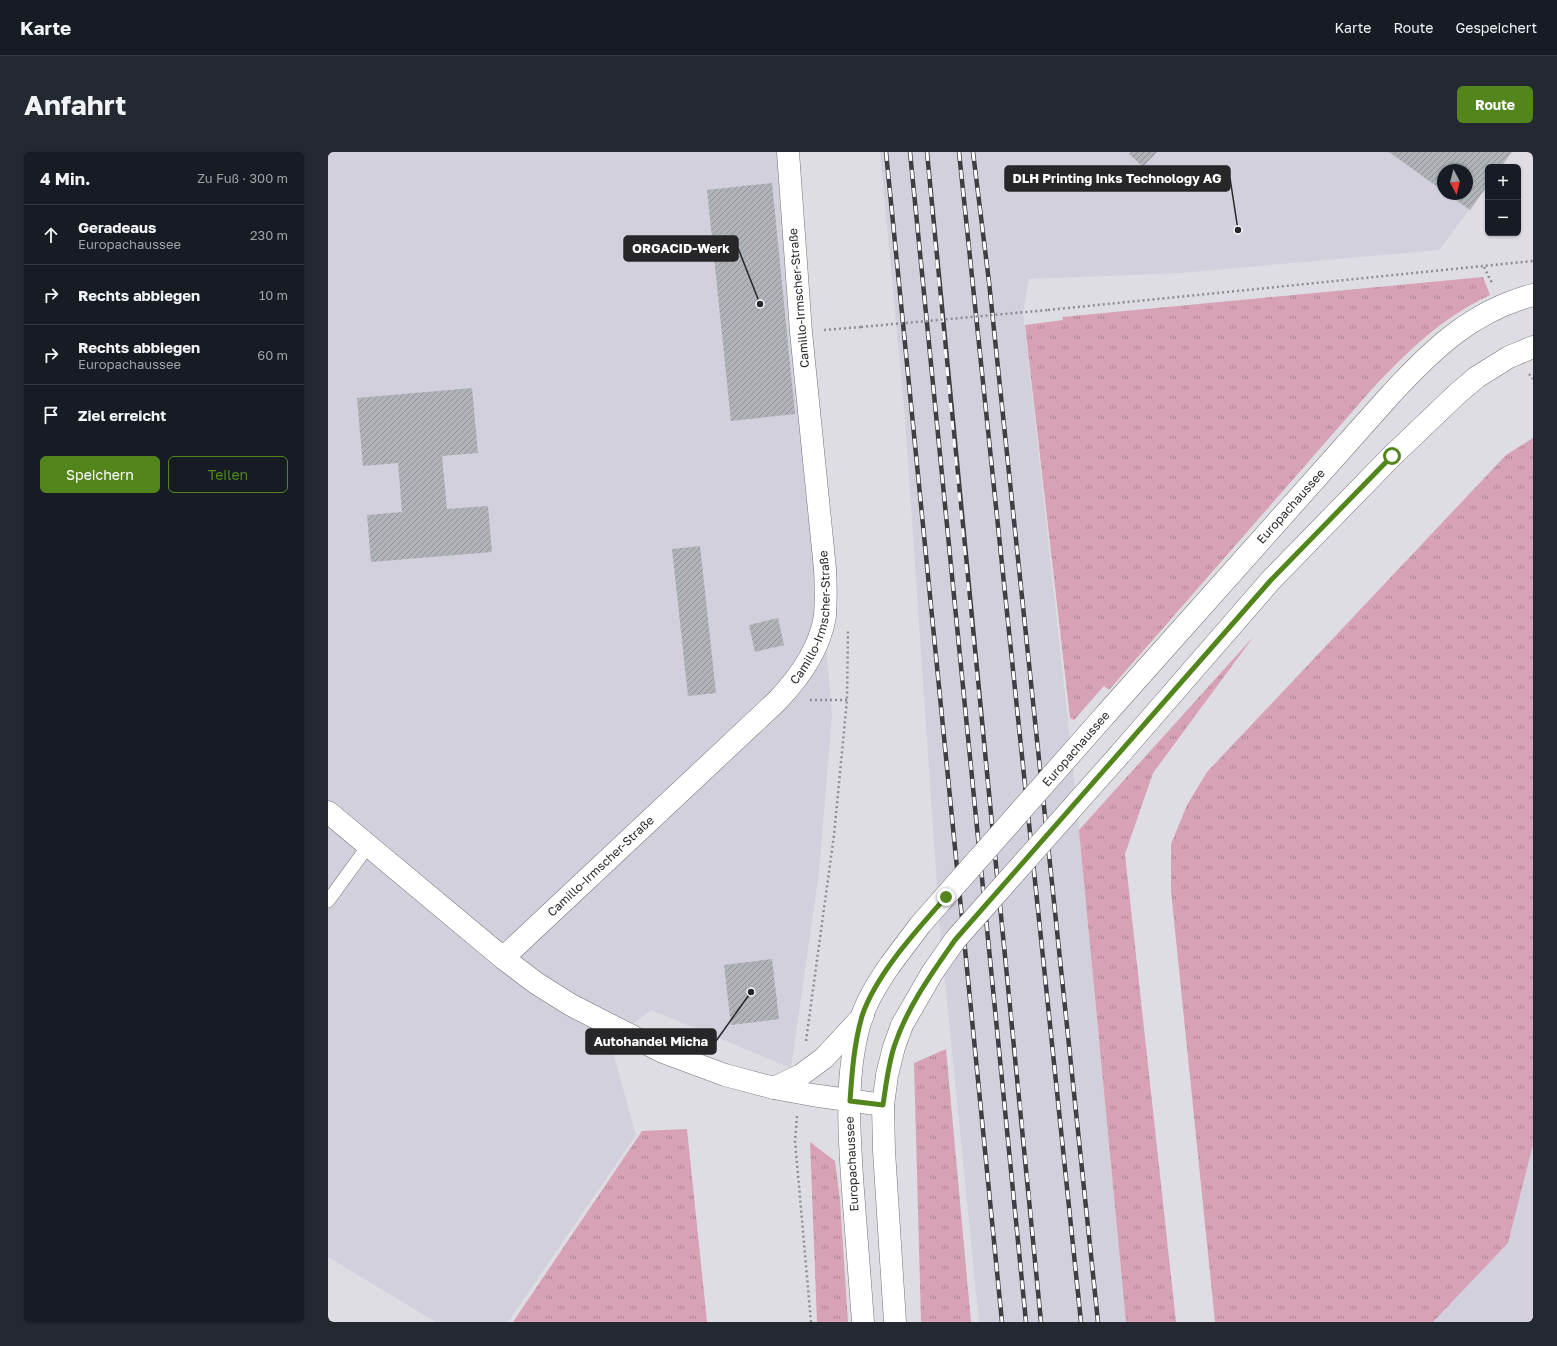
<!DOCTYPE html>
<html lang="de">
<head>
<meta charset="utf-8">
<style>
  :root { --surface:#171b24; --page:#242831; --text:#f1f3f6; --muted:#9ea1a6; --line:#363941; --accent:#52861c }
  body { margin:0; font-family:"Golos Text",sans-serif; background:var(--page); color:var(--text) }
  .controls { position:absolute; right:12px; top:12px; display:grid; overflow:hidden; border-radius:6px; box-shadow:0 1px 3px #0004 }
  .controls button { width:36px; height:36px; display:grid; place-items:center; padding:0; border:0; border-bottom:1px solid var(--line); background:var(--surface); color:var(--text); font:20px sans-serif }
  .compass { position:absolute; left:1109px; top:12px; width:36px; height:36px; border-radius:50%; background:var(--surface); box-shadow:0 1px 3px #0004; rotate:173deg }
  .stop { position:absolute; width:12px; height:12px; margin:-9px; border:3px solid #52861c; border-radius:50%; background:#fff }
  .stop.end { background:#52861c; border-color:#fff; box-shadow:0 1px 4px #0008 }
  .list { margin:0; padding:0; list-style:none }
  h2 { display:flex; justify-content:space-between; align-items:center; height:52px; margin:0; padding:0 16px; font-size:17px }
  h2 small { font-size:13px; font-weight:400; color:var(--muted) }
  .list li { display:grid; grid-template-columns:26px 1fr auto; gap:12px; align-items:center; box-sizing:border-box; height:60px; padding:0 16px; border-top:1px solid var(--line) }
  .list b { display:block; font-size:15px; white-space:nowrap }
  .list p { margin:0; font-size:13px; white-space:nowrap; color:var(--muted) }
  .list em { font-size:13px; font-style:normal; color:var(--muted) }
  .actions { display:flex; gap:8px; padding:12px 16px }
  .actions a { flex:1; padding:9px 0; border:1px solid var(--accent); border-radius:6px; text-align:center; font-size:14px; color:var(--accent) }
  .actions .main { background:var(--accent); color:#fff }
  .icon { flex:none; width:22px; height:22px; fill:none; stroke:currentColor; stroke-width:2; stroke-linecap:round; stroke-linejoin:round }
  .map { position:relative; flex:none; width:1205px; height:1170px; overflow:hidden; border-radius:6px }
  header { display:flex; align-items:center; gap:24px; box-sizing:border-box; height:56px; padding:0 20px; background:var(--surface); border-bottom:1px solid var(--line) }
  header strong { font-size:19px }
  nav { display:flex; gap:22px; margin-inline-start:auto; font-size:14px }
  .intro { display:flex; align-items:center; justify-content:space-between; box-sizing:border-box; height:96px; padding:0 24px }
  h1 { margin:0; font-size:28px }
  .button { padding:10px 18px; border-radius:6px; background:var(--accent); color:#fff; font-size:14px; font-weight:700 }
  main { display:flex; gap:24px; padding:0 24px }
  aside { flex:1; background:var(--surface); border-radius:6px; box-shadow:0 1px 3px #0004 }
  .map>svg:first-child { display:block }
</style>
</head>
<body>
<header>
<strong>Karte</strong>
<nav><a>Karte</a><a>Route</a><a>Gespeichert</a></nav>
</header>
<div class="intro"><h1>Anfahrt</h1><a class="button">Route</a></div>
<main>
<aside>
<h2>4 Min.<small>Zu Fuß · 300 m</small></h2>
<ul class="list">
<li><svg class="icon" aria-label="ahead" viewBox="0 0 24 24"><path d="M12 20V5M6 11l6-6 6 6"/></svg><div><b>Geradeaus</b><p>Europachaussee</p></div><em>230 m</em></li>
<li><svg class="icon" aria-label="right" viewBox="0 0 24 24"><path d="M7 20v-9h11M14 6l5 5-5 5"/></svg><div><b>Rechts abbiegen</b></div><em>10 m</em></li>
<li><svg class="icon" aria-label="right" viewBox="0 0 24 24"><path d="M7 20v-9h11M14 6l5 5-5 5"/></svg><div><b>Rechts abbiegen</b><p>Europachaussee</p></div><em>60 m</em></li>
<li><svg class="icon" aria-label="arrive" viewBox="0 0 24 24"><path d="M6 21V4h12l-3 4 3 4H6"/></svg><div><b>Ziel erreicht</b></div></li>
</ul>
<div class="actions"><a class="main">Speichern</a><a>Teilen</a></div>
</aside>
<div class="map">
<svg width="1205" height="1170" viewBox="0 0 1205 1170">
  <defs>
    <pattern id="grass-tufts" width="24" height="20" patternUnits="userSpaceOnUse"><rect width="24" height="20" fill="#d7a2b5"/><path d="M3 7l-1-3M5 7V3M7 7l1-3M15 17l-1-3M17 17v-4M19 17l1-3" fill="none" stroke="#ae8493"/></pattern>
    <pattern id="building-hatch" width="6" height="6" patternUnits="userSpaceOnUse"><rect width="6" height="6" fill="#b0b3b8"/><path d="M-1 1l2-2M0 6l6-6M5 7l2-2" fill="none" stroke="#8f9296"/></pattern>
  </defs>
  <rect width="100%" height="100%" fill="#dedde3"/>
  <g fill="#d2d0dd" fill-rule="evenodd">
    <path d="M0 0H455L504 563 491 720 463 916 323 858 282 890 308 983 180 1170H108L0 1105Z"/>
    <path d="M552 0H1184L1160 15V33L1111 98 853 121 701 127 695 160 746 625 798 1170H651L612 778 577 266ZM1115 18H1139V42H1115Z"/>
    <path d="M1205 993V1170H1105L1180 1091Z"/>
  </g>
  <g fill="url(#grass-tufts)">
    <path d="M1155 125 1162 143C1112 167 1081 198 1044 237L781 538 776 534 746 568 742 566 697 173 735 168 734 165Z"/>
    <path d="M1205 286V993L1180 1091 1105 1170H887L843 739V692L859 653 879 620 1178 303Z"/>
    <path d="M926 484 825 621 797 702 848 1170H798L751 678Z"/>
    <path d="M618 897 643 1170H593L586 911Z"/>
    <path d="M359 977 379 1170H185L314 979Z"/>
    <path d="M482 990 507 1009 512 1048 520 1170H489Z"/>
  </g>
  <g fill="url(#building-hatch)">
    <path d="M803 0H829L815 15 801 2Z"/>
    <path d="M1061 0H1184L1173 15H1160V33L1142 58 1119 42H1139V18H1115V39Z"/>
    <path d="M444 31 467 262 403 269 379 38Z"/>
    <path d="M144 236 150 301 114 304 119 357 160 354 164 400 43 410 39 363 74 360 70 311 35 314 29 246Z"/>
    <path d="M372 394 388 541 360 544 344 397Z"/>
    <path d="M450 466 456 493 427 500 421 473Z"/>
    <path d="M444 807 451 867 403 873 396 813Z"/>
  </g>
  <g fill="none" stroke-linecap="round" stroke-linejoin="round">
    <defs>
      <path id="lane" d="M0 749 40 694"/>
      <g id="street">
        <path id="s1" d="M175 806 449 549C471 526 492 496 497 464 498 448 498 433 497 417L473 180 460 0"/>
      </g>
      <g id="secondary">
        <path d="M0 660 175 806 208 831 243 853 335 900 397 923 446 936 484 943 555 953"/>
        <path d="M446 936 473 923 496 906 535 864"/>
      </g>
      <g id="primary">
        <path id="s2" d="M778 562 1064 241C1105 197 1144 159 1205 143"/>
        <path d="M792 602 943 428 1064 304 1130 241 1149 225 1181 205 1205 195"/>
        <path d="M535 1170C532 1126 528 1083 525 1039 521 982 516 920 534 864 540 846 551 829 562 813"/>
        <path d="M567 1170 556 999 555 953 559 923 566 895 574 873"/>
      </g>
    </defs>
    <use href="#lane" stroke="#737277" stroke-width="14"/>
    <use href="#street" stroke="#737277" stroke-width="23"/>
    <use href="#secondary" stroke="#737277" stroke-width="23"/>
    <use href="#primary" stroke="#737277" stroke-width="23"/>
    <g stroke="#8d8d91" stroke-width="2.5" stroke-dasharray="2 3" stroke-linecap="butt">
      <path d="M1156 115 1165 133"/>
      <path d="M720 158 1205 109"/>
      <path d="M496 178 533 175"/>
      <path d="M1201 222 1205 227"/>
      <path d="M482 548H519"/>
      <path d="M478 889 506 683 519 548 520 477"/>
      <path d="M469 964 467 989 483 1170"/>
    </g>
    <use href="#lane" stroke="#fff" stroke-width="13"/>
    <use href="#street" stroke="#fff" stroke-width="22"/>
    <use href="#secondary" stroke="#fff" stroke-width="22"/>
    <use href="#primary" stroke="#fff" stroke-width="22"/>
    <defs>
      <g id="rail">
        <path d="M558 0 674 1170"/>
        <path d="M582 0 698 1170"/>
        <path d="M599 0C634 390 676 780 713 1170"/>
        <path d="M631 0 753 1170"/>
        <path d="M645 0 661 130 770 1170"/>
      </g>
    </defs>
    <use href="#rail" stroke="#3f3f42" stroke-width="4.5"/>
    <use href="#rail" stroke="#fff" stroke-width="3" stroke-dasharray="9" stroke-linecap="butt"/>
    <defs>
      <g id="primary-bridge">
        <path d="M562 813 592 773 778 562"/>
        <path d="M574 873 604 821 627 788 792 602"/>
      </g>
    </defs>
    <use href="#primary-bridge" stroke="#737277" stroke-width="23" stroke-linecap="butt"/>
    <path stroke="#8d8d91" stroke-width="2.5" stroke-dasharray="2 3" stroke-linecap="butt" d="M533 175 720 158"/>
    <use href="#primary-bridge" stroke="#fff" stroke-width="22"/>
  </g>
  <g fill="none" stroke-linecap="round" stroke-linejoin="round">
    <path stroke="#52861c" stroke-width="5" d="M618 745C589 778 548 822 534 864 526 892 524 920 522 949L555 953C558 933 560 914 566 895 579 855 604 821 627 788L943 428 1064 304"/>
  </g>
  <g text-anchor="middle" stroke-width="3" stroke-linejoin="round" paint-order="stroke">
    <g font-size="12" fill="#272729" stroke="#fff">
      <text transform="translate(471 146) rotate(-95)" y="4">Camillo-Irmscher-Straße</text>
      <text dy="4" stroke="none"><textPath href="#s2" startOffset="278">Europachaussee</textPath></text>
      <text dy="4" stroke="none"><textPath href="#s1" startOffset="470">Camillo-Irmscher-Straße</textPath></text>
      <text transform="translate(748 597) rotate(-49)" y="4">Europachaussee</text>
      <text dy="4" stroke="none"><textPath href="#s1" startOffset="134">Camillo-Irmscher-Straße</textPath></text>
      <text transform="translate(524 1012) rotate(-93)" y="4">Europachaussee</text>
    </g>
  </g>
  <path fill="none" stroke="#272729" stroke-width="1.5" d="M910 78L902 26M432 152L410 96M423 840L388 889"/>
  <g fill="#272729" stroke="#fff" stroke-width="1.5">
    <circle cx="910" cy="78" r="4"/>
    <circle cx="432" cy="152" r="4"/>
    <circle cx="423" cy="840" r="4"/>
  </g>
  <g fill="#272729" stroke="#272729" stroke-width="1.5">
    <rect x="677" y="14" width="225" height="25" rx="4"/>
    <rect x="296" y="84" width="114" height="25" rx="4"/>
    <rect x="258" y="877" width="130" height="25" rx="4"/>
  </g>
  <g font-size="13" text-anchor="middle" font-weight="bold" fill="#fff">
    <text x="789" y="31">DLH Printing Inks Technology AG</text>
    <text x="353" y="101">ORGACID-Werk</text>
    <text x="323" y="894">Autohandel Micha</text>
  </g>
</svg>
<div class="controls">
<button>+</button>
<button>−</button>
</div>
<svg class="compass" viewBox="-18 -18 36 36"><path d="M0-13l5 13h-10z" fill="#e53935"/><path d="M0 13l5-13h-10z" fill="#9ea1a6"/></svg>
<div class="stop" style="left:1064px;top:304px"></div>
<div class="stop end" style="left:618px;top:745px"></div>
</div>
</main>
</body>
</html>
